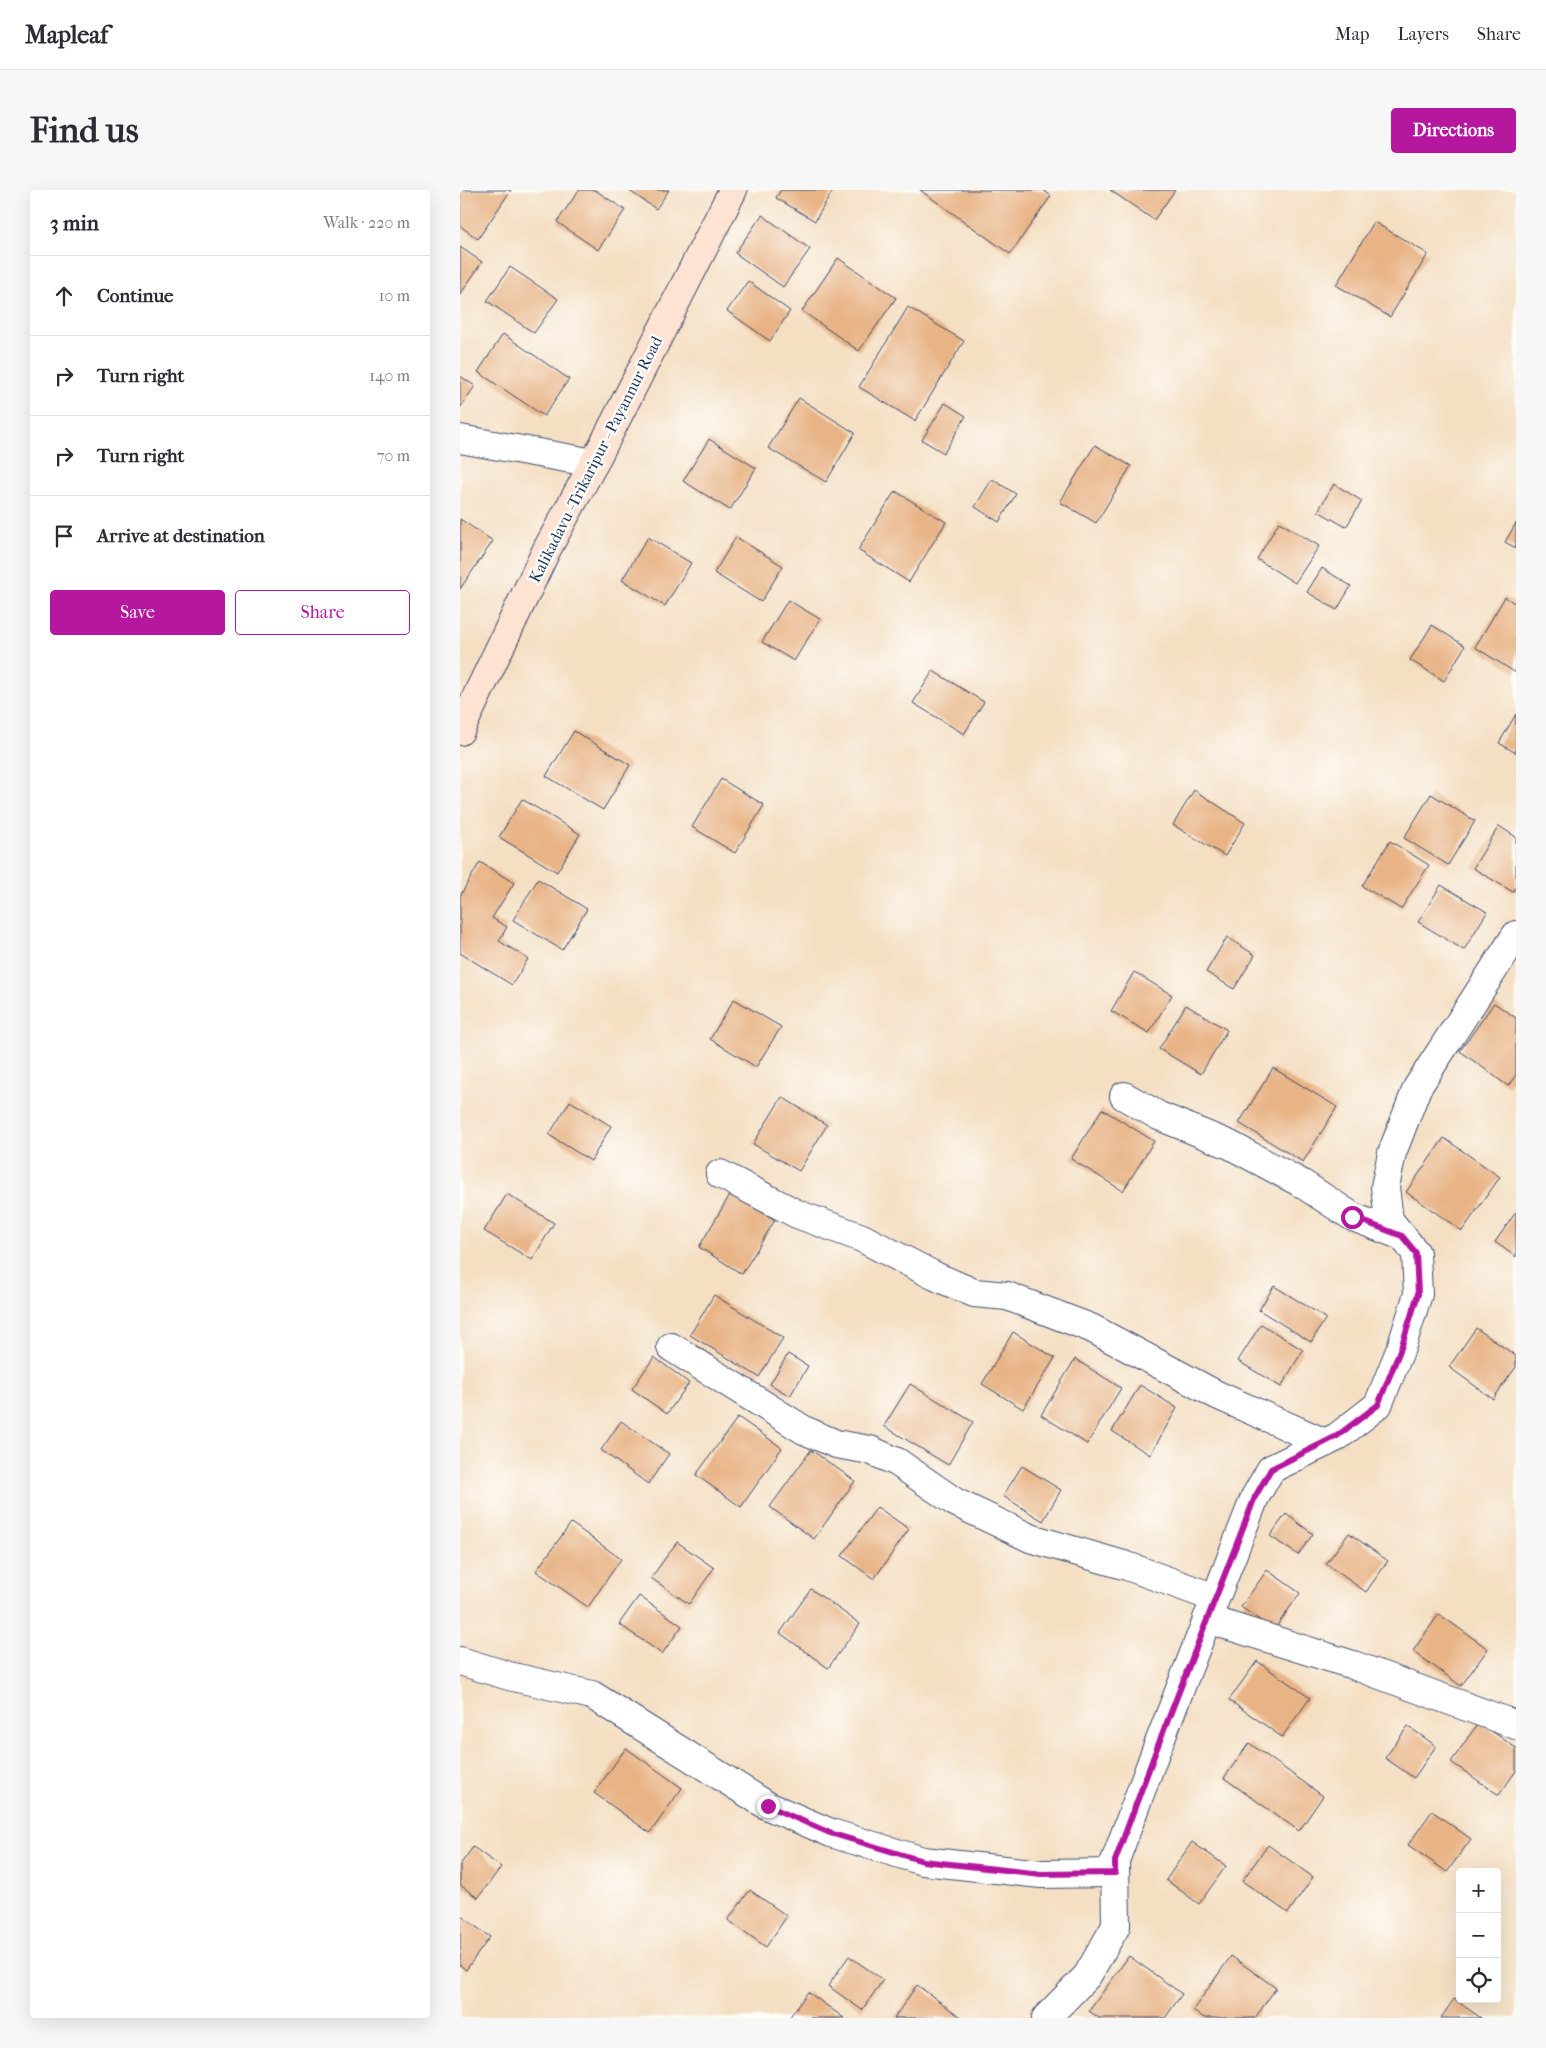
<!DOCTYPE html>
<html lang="en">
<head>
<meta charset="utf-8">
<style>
  :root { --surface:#fff; --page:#f7f7f7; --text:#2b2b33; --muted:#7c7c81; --line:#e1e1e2; --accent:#b5179e }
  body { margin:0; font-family:"IM FELL French Canon",serif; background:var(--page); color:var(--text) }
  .controls { position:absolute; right:15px; bottom:15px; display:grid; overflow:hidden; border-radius:5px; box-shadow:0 5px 20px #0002 }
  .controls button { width:45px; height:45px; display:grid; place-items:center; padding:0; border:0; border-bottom:1px solid var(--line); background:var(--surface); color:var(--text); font:25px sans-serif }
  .stop { position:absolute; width:15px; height:15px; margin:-11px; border:4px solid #b5179e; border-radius:50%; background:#fff }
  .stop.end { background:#b5179e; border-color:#fff; box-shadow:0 1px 5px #0008 }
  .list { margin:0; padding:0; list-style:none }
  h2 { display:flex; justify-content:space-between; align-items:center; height:65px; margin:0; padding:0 20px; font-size:21px }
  h2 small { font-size:16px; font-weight:400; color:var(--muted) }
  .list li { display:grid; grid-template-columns:32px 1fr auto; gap:15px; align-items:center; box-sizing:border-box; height:80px; padding:0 20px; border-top:1px solid var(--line) }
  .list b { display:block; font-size:19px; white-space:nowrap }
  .list em { font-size:16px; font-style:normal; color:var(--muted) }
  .actions { display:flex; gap:10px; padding:15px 20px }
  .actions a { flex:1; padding:11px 0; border:1px solid var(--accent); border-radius:5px; text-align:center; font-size:18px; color:var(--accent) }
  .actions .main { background:var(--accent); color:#fff }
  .icon { flex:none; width:28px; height:28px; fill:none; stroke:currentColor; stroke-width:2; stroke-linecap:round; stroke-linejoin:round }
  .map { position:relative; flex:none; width:1056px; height:1828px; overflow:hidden; border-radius:5px }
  header { display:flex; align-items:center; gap:30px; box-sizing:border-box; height:70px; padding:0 25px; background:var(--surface); border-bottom:1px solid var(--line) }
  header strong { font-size:24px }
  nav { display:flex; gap:28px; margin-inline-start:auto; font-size:18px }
  .intro { display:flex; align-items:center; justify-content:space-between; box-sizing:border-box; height:120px; padding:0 30px }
  h1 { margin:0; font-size:35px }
  .button { padding:12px 22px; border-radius:5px; background:var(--accent); color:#fff; font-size:18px; font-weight:700 }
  main { display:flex; gap:30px; padding:0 30px }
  aside { flex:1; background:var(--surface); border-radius:5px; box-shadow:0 5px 20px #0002 }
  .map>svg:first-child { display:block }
</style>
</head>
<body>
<header>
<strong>Mapleaf</strong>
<nav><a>Map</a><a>Layers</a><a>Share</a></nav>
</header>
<div class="intro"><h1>Find us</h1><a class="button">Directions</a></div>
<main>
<aside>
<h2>3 min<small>Walk · 220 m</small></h2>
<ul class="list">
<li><svg class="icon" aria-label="ahead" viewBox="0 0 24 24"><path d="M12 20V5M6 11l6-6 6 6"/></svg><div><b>Continue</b></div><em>10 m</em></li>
<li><svg class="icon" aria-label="right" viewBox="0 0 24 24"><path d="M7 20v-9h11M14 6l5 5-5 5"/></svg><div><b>Turn right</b></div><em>140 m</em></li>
<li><svg class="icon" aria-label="right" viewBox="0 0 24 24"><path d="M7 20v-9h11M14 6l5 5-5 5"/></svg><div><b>Turn right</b></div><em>70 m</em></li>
<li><svg class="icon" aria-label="arrive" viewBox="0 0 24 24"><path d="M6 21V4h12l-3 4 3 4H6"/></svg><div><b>Arrive at destination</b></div></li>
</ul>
<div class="actions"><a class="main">Save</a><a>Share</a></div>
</aside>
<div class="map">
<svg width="1056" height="1828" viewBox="0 0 1056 1828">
  <rect width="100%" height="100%" fill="#fdfcf7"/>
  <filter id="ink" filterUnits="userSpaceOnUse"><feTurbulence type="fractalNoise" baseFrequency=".02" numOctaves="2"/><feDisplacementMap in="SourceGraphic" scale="10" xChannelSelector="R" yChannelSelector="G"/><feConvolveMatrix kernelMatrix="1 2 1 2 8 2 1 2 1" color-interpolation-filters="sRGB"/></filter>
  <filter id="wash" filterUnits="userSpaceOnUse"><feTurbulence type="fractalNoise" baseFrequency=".0096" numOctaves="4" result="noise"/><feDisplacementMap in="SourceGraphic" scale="20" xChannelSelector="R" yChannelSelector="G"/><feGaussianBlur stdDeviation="1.12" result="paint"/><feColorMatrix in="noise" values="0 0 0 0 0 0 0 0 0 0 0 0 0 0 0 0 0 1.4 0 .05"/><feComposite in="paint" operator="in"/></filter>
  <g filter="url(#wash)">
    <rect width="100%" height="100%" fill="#f4dfc3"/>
    <g id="blocks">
      <g fill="#e8b486">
        <path d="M0 0H51L18 49 0 36Z"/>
        <path d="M119 0H135L165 20 138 60 97 32Z"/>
        <path d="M168 0H209L196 19Z"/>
        <path d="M321 0H373L355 31 316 8Z"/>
        <path d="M460 0H583L591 6 550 64Z"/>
        <path d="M650 0H715L694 30Z"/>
        <path d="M302 25 350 59 323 97 275 63Z"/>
        <path d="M914 32 968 64 930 127 876 95Z"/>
        <path d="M0 57 22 72 0 105Z"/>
        <path d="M378 68 436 108 399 161 342 121Z"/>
        <path d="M50 77 98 109 74 143 27 111Z"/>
        <path d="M288 91 330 121 310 151 267 121Z"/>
        <path d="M448 117 504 151 455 231 399 197Z"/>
        <path d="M43 144 109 189 84 226 18 182Z"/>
        <path d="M0 186 15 196 0 218Z"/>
        <path d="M339 208 395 243 366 292 308 258Z"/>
        <path d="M485 213 506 226 484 263 462 250Z"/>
        <path d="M249 249 296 278 270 320 223 291Z"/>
        <path d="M635 255 671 276 636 333 600 312Z"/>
        <path d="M532 289 556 304 539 332 515 317Z"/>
        <path d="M874 294 902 311 886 337 858 321Z"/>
        <path d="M435 301 486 332 449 392 398 360Z"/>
        <path d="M0 329 33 351 0 399Z"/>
        <path d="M819 332 859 356 835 393 797 369Z"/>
        <path d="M1056 333V358L1045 352Z"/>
        <path d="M188 347 231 373 205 416 162 390Z"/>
        <path d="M276 347 323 376 301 412 254 383Z"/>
        <path d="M862 378 891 396 877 420 847 402Z"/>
        <path d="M1045 407 1056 414V483L1015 457Z"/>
        <path d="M328 410 360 429 334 471 302 452Z"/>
        <path d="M972 435 1005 456 984 491 950 470Z"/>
        <path d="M473 481 524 512 504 544 453 513Z"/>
        <path d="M1056 524V563L1039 553Z"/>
        <path d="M114 541 170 575 143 620 86 586Z"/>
        <path d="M261 589 304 615 275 663 232 637Z"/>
        <path d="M734 600 785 633 765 666 713 635Z"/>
        <path d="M971 604 1015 631 988 675 944 648Z"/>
        <path d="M62 609 120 644 97 682 39 647Z"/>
        <path d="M1039 636 1056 647V696L1053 702 1013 678Z"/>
        <path d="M930 651 969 675 941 719 902 696Z"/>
        <path d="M20 672 54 693 32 728 47 737 39 751 68 769 52 795 0 763V706Z"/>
        <path d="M78 689 127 719 102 760 53 730Z"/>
        <path d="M981 695 1027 722 1004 760 958 732Z"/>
        <path d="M767 747 795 765 774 799 746 782Z"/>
        <path d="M674 782 712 805 689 843 651 821Z"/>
        <path d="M274 809 321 837 296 877 250 849Z"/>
        <path d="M1034 813 1056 828V885L1048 896 1000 861Z"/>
        <path d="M726 815 767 840 741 884 699 859Z"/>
        <path d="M813 878 877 917 843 972 779 933Z"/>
        <path d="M322 907 367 935 339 981 293 954Z"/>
        <path d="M110 911 151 936 131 971 89 945Z"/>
        <path d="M642 919 694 951 663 1001 611 969Z"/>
        <path d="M984 948 1040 987 1002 1041 946 1002Z"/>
        <path d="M271 1003 315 1030 282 1084 239 1057Z"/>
        <path d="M47 1004 94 1033 72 1070 24 1041Z"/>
        <path d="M1056 1022V1067L1035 1052Z"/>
        <path d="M814 1096 866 1128 851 1152 799 1120Z"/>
        <path d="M254 1105 323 1148 299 1187 230 1145Z"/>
        <path d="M801 1134 843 1160 821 1197 778 1171Z"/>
        <path d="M1016 1138 1056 1166V1177L1033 1209 989 1177Z"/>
        <path d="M553 1142 595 1168 563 1219 522 1194Z"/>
        <path d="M328 1164 348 1176 330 1206 310 1194Z"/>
        <path d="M194 1167 229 1193 207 1224 172 1199Z"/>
        <path d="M615 1169 661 1198 627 1254 581 1225Z"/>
        <path d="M450 1194 513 1232 488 1275 424 1236Z"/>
        <path d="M680 1195 717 1218 690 1265 652 1241Z"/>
        <path d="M278 1227 322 1258 281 1317 236 1285Z"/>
        <path d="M161 1231 209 1264 188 1294 141 1260Z"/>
        <path d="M351 1260 395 1291 354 1349 310 1317Z"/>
        <path d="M562 1276 601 1300 583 1331 543 1306Z"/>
        <path d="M417 1317 449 1339 414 1389 382 1366Z"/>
        <path d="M826 1324 853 1344 838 1365 810 1346Z"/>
        <path d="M111 1333 161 1369 128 1417 76 1381Z"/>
        <path d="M889 1343 928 1371 906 1402 866 1374Z"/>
        <path d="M217 1352 254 1378 229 1414 191 1388Z"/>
        <path d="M807 1380 840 1403 814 1440 781 1417Z"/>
        <path d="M351 1399 400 1434 368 1478 320 1443Z"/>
        <path d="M179 1406 222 1436 202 1464 159 1434Z"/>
        <path d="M979 1424 1028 1459 1001 1496 953 1461Z"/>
        <path d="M797 1471 850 1508 822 1547 769 1510Z"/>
        <path d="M1019 1532 1056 1558V1581L1039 1605 991 1572Z"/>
        <path d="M948 1536 976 1556 954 1588 925 1568Z"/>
        <path d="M789 1553 863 1606 839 1641 764 1588Z"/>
        <path d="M166 1558 222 1598 190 1643 134 1603Z"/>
        <path d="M972 1621 1011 1649 987 1682 948 1655Z"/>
        <path d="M732 1652 766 1676 739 1714 706 1690Z"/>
        <path d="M808 1655 853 1687 828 1723 782 1691Z"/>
        <path d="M13 1657 41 1677 18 1708 0 1695V1675Z"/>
        <path d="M290 1700 327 1726 306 1757 268 1730Z"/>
        <path d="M0 1725 30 1747 6 1780 0 1775Z"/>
        <path d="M389 1766 423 1790 402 1820 368 1796Z"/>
        <path d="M669 1766 722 1804 705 1828H639L629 1821Z"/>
        <path d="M771 1766 816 1798 795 1828H744L733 1820Z"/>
        <path d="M457 1795 502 1828H434Z"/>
        <path d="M348 1802 384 1828H329Z"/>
        <path d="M994 1809 1021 1828H981Z"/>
      </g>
    </g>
  </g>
  <g filter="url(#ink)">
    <use href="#blocks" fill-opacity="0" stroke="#3c496d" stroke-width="1"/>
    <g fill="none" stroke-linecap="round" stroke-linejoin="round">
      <defs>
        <g id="minor">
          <path d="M0 249 134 273"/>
          <path d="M664 906 699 926 770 955 841 993 893 1027 942 1046"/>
          <path d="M260 984 337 1024 402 1048 475 1086 514 1103 547 1106 631 1138 757 1205 865 1253"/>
          <path d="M211 1157 344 1240 376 1254 410 1260 437 1272 495 1312 570 1348 667 1376 755 1408"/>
          <path d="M747 1429 893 1475 1056 1535"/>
          <path d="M0 1471 49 1486 132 1505 308 1616 371 1643 463 1671 581 1684 655 1683"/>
          <path d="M586 1828 627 1786 656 1736 655 1671 695 1563 795 1307 811 1279 877 1247 918 1215 941 1158 958 1104 956 1063 929 1030 925 997 932 963 957 898 1056 745"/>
        </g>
        <path id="secondary" d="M0 541 87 359 134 273 273 0"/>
      </defs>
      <use href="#minor" stroke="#3c496d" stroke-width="30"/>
      <use href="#secondary" stroke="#3c496d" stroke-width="30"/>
      <use href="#minor" stroke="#fff" stroke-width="28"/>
      <use href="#secondary" stroke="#fee3d2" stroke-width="28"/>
    </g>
  </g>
  <g fill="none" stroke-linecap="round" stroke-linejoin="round" filter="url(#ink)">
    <path stroke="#b5179e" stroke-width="6" d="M308 1616 370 1643 463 1671 581 1684 655 1683V1671L695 1563 795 1307 811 1279 877 1246 918 1215 941 1158 958 1104 956 1063 942 1046 892 1027"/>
  </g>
  <g text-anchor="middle" stroke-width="5" stroke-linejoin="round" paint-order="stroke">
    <g font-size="16" fill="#1b2f5e" stroke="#fdfcf7">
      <text transform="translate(135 269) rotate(-63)" y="6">Kalikadavu -Trikaripur - Payannur Road</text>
    </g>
  </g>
</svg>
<div class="controls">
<button>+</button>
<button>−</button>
<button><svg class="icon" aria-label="locate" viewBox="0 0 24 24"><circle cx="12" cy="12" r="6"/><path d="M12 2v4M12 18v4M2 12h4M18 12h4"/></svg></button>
</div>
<div class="stop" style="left:892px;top:1027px"></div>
<div class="stop end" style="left:308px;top:1616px"></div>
</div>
</main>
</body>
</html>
